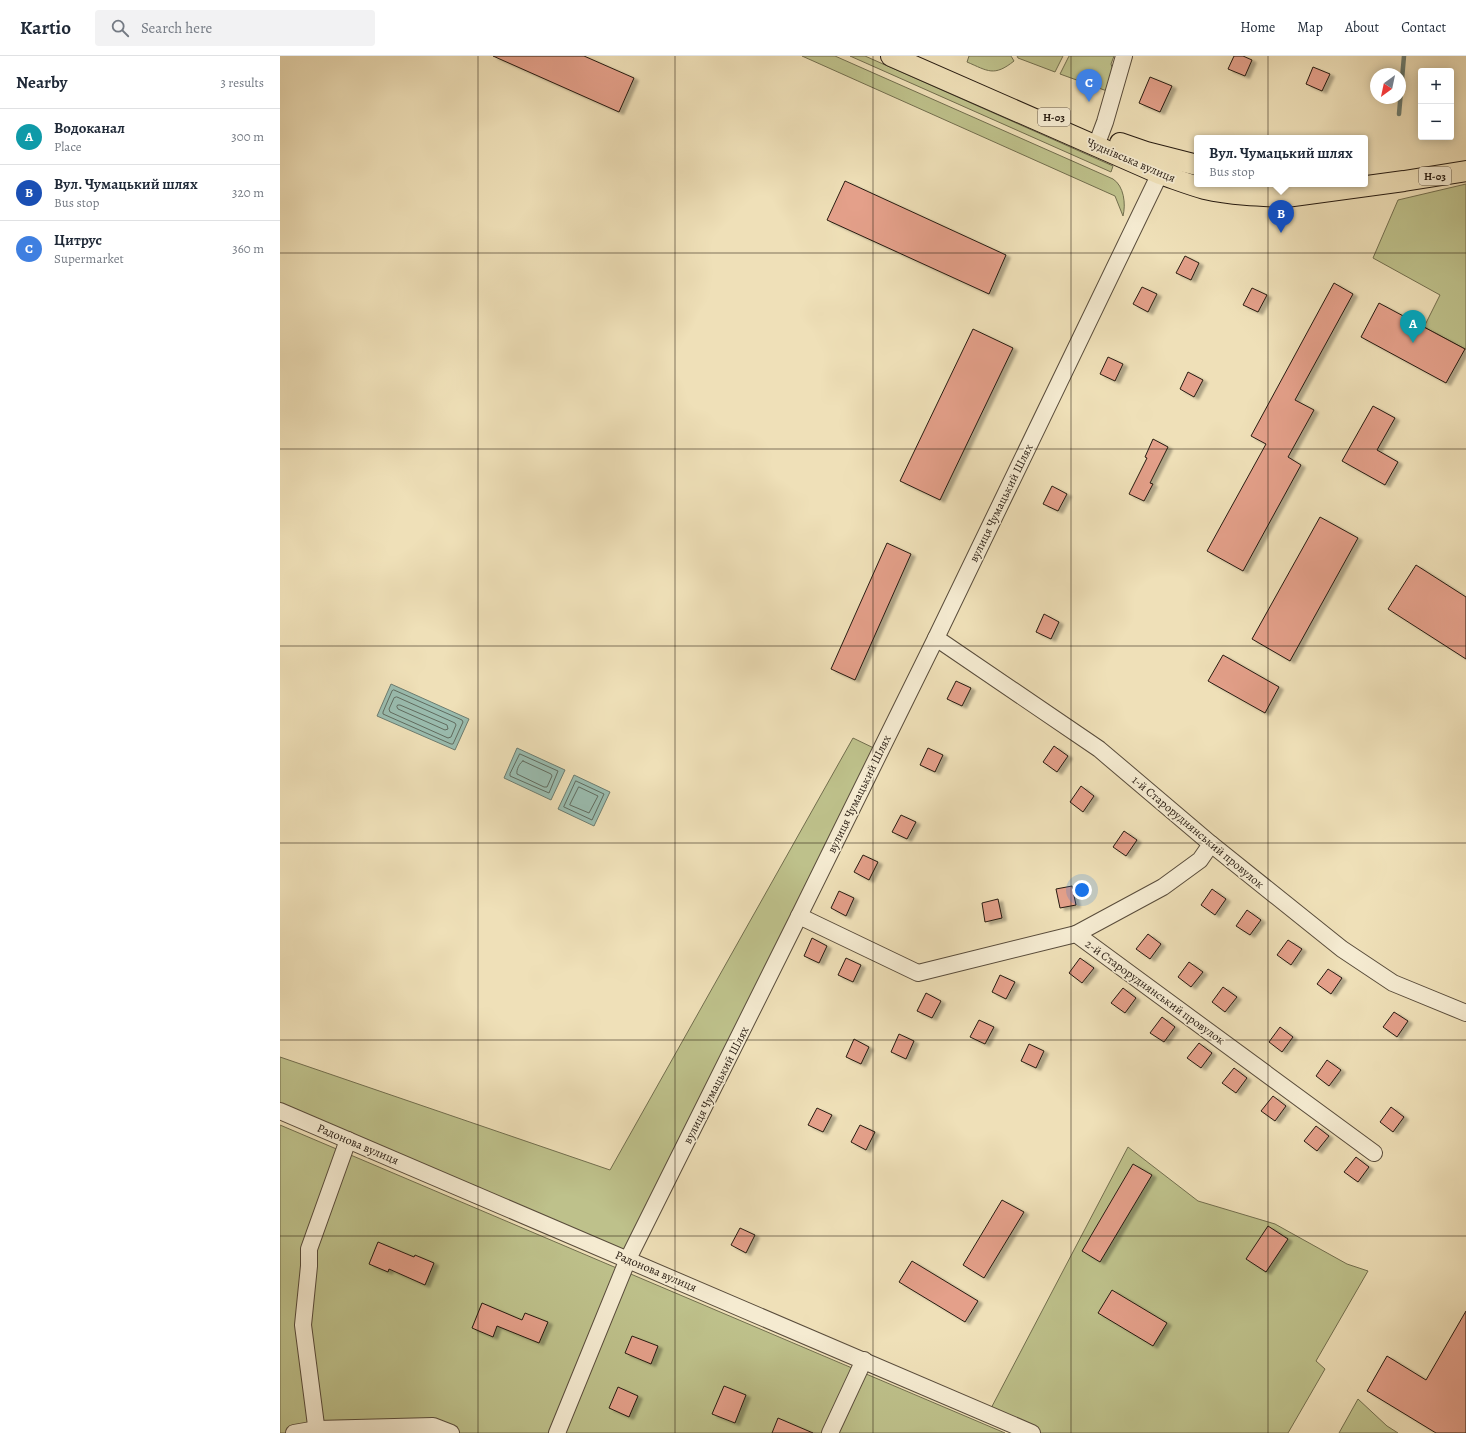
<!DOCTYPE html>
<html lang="en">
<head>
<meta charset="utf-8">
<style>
  :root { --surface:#fff; --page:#f2f2f3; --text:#1f2937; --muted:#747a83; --line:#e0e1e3; --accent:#8f2418 }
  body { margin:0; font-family:Alegreya,serif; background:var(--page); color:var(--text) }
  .controls { position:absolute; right:12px; top:12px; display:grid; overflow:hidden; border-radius:4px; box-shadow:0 2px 10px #0003 }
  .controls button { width:36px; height:36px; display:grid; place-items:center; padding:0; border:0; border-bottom:1px solid var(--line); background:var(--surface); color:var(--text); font:20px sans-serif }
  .compass { position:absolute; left:1090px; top:12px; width:36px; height:36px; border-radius:50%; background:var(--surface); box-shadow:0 2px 10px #0003; rotate:213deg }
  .you { position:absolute; left:802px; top:834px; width:14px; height:14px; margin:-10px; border:3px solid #fff; border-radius:50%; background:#1a73e8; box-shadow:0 0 0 6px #1a73e833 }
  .badge { display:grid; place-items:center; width:26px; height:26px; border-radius:50%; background:var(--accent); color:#fff; font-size:13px; font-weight:700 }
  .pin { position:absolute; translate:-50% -33px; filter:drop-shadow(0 1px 2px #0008) }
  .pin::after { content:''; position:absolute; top:21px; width:14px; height:12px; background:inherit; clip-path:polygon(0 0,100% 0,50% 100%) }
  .popup { position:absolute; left:914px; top:79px; width:174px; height:52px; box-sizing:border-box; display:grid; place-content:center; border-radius:4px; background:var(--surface); filter:drop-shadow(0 1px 3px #0005); font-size:13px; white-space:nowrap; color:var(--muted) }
  .popup b { font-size:15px; color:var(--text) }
  .popup::after { content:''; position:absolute; left:50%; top:100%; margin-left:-8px; border:8px solid transparent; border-top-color:var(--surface) }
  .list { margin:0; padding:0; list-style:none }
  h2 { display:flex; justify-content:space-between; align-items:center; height:52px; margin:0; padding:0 16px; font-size:17px }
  h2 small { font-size:13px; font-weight:400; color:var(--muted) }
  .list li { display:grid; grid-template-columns:26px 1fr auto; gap:12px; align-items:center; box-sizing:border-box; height:56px; padding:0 16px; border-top:1px solid var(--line) }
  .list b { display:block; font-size:15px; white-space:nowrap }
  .list p { margin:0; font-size:13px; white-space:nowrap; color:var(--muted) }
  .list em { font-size:13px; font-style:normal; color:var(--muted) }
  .icon { flex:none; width:22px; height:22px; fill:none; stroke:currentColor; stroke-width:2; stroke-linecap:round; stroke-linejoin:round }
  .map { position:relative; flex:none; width:1186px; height:1377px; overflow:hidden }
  header { display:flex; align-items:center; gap:24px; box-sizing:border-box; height:56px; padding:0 20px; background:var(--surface); border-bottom:1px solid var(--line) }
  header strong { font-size:19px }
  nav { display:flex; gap:22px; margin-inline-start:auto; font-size:14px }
  .search { width:280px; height:36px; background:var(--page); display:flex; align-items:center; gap:10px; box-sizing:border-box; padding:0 14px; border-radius:4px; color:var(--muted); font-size:15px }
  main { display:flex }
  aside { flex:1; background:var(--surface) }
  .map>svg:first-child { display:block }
</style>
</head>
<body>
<header>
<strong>Kartio</strong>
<div class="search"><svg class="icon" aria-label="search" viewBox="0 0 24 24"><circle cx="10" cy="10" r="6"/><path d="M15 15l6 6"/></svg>Search here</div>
<nav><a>Home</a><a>Map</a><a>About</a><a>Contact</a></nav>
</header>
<main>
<aside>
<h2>Nearby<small>3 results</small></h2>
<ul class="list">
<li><span class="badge" style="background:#0f9aa8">A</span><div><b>Водоканал</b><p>Place</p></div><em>300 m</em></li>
<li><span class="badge" style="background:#1a4fb4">B</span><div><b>Вул. Чумацький шлях</b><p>Bus stop</p></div><em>320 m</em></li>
<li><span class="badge" style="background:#3f7fe0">C</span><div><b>Цитрус</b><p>Supermarket</p></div><em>360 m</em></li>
</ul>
</aside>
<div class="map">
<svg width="1186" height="1377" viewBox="0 0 1186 1377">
  <defs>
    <filter id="shadow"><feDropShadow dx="4.5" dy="2.5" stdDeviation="1" flood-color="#0004"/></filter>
  </defs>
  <rect width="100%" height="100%" fill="#efe0b8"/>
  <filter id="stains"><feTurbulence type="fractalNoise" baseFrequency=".005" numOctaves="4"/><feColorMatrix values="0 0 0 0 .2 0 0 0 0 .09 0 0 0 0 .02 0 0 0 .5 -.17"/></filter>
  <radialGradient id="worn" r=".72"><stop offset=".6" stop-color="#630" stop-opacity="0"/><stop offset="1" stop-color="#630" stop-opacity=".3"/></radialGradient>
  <g fill="#bec18b" stroke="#726e4e">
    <path d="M522 0H555L833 123C844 130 846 148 843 160L835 140Z"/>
    <path d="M570 0H585L833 110 831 116Z"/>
    <path d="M689 0H731L734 5C714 21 708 15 687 6Z"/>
    <path d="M737 0H783L775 16 738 2Z"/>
    <path d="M789 0H834L831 8 833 14 827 35 780 18Z"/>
    <path d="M1186 128V293H1185L1144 271 1160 239 1093 202 1118 144Z"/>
    <path d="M573 682 600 695 348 1203 0 1055V1001L330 1114Z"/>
    <path d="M0 1069 725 1377H0Z"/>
    <path d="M848 1091 918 1145 995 1168 1067 1208 1088 1215 1036 1305 1045 1313 1008 1377H751L708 1358Z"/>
    <path d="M1078 1343 1107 1370 1118 1377H1059Z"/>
  </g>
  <g fill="#9abdb0" stroke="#6c7c70">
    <path d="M111 628 189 663 175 694 97 660Z"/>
    <path d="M237 692 285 714 271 744 224 722Z"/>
    <path d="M294 719 330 736 314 770 278 753Z"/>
  </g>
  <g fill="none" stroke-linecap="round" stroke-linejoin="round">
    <g stroke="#606c60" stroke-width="1">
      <path d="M114 634 182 664 183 666 173 688H171L103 658V656L112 635Z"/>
      <path d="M117 641 175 667 176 669 171 681 168 682 110 656 109 653 114 642Z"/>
      <path d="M118 649H120L167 669 168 673 165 674 118 653 117 651Z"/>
      <path d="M240 698 278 715 269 737 230 720V718Z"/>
      <path d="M243 705 271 718 272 720 267 731H264L237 718C236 714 240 706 243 705Z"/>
      <path d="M296 725 324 738 312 764 284 751Z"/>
      <path d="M299 731 318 740 309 757 290 749Z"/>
    </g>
    <path stroke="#6c7c70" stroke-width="4.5" d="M1119 58 1124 0"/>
  </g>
  <g fill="#e4a08a" stroke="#271b11" filter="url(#shadow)">
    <path d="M213 0H304L354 22 339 56Z"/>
    <path d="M954 0H963L972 4 965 20 948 13Z"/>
    <path d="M1033 11 1050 18 1042 35 1026 28Z"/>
    <path d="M870 21 892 30 880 56 859 47Z"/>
    <path d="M565 125 726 199 709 238 547 164Z"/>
    <path d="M905 200 919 207 911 224 896 217Z"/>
    <path d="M1054 227 1073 238 1015 344 1034 354 1008 401 1021 409 963 515 927 495 986 388 971 380Z"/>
    <path d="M862 231 877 238 868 256 853 248Z"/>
    <path d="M972 232 987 239 978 256 963 249Z"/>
    <path d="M1099 247 1185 293 1166 327 1081 281Z"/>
    <path d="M693 273 733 292 660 444 620 425Z"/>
    <path d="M828 301 843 308 835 325 820 318Z"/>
    <path d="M908 316 923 324 914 341 900 333Z"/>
    <path d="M1093 350 1115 362 1097 394 1118 406 1105 429 1062 405Z"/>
    <path d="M873 383 888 391 870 427 873 428 864 445 849 438 867 402 865 401Z"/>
    <path d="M772 430 787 438 778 455 763 448Z"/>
    <path d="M1040 461 1078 482 1010 605 972 583Z"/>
    <path d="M607 487 631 498 575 624 551 613Z"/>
    <path d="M1136 509 1186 541V603L1108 553Z"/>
    <path d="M764 558 779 566 771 583 756 576Z"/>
    <path d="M943 599 999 631 985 657 928 625Z"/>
    <path d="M676 625 691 632 682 650 667 643Z"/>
    <path d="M774 690 788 700 777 716 763 706Z"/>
    <path d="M648 692 663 699 655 716 640 709Z"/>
    <path d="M801 730 814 740 803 756 790 746Z"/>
    <path d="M621 759 636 766 627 783 612 776Z"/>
    <path d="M844 775 857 784 846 800 833 791Z"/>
    <path d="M583 799 598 806 589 824 574 816Z"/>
    <path d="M792 830 796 849 780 852 776 833Z"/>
    <path d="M932 833 946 843 935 859 921 849Z"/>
    <path d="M559 835 574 842 566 860 551 852Z"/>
    <path d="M718 843 722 862 705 866 702 847Z"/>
    <path d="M967 854 981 864 970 879 956 870Z"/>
    <path d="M868 878 881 888 870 903 856 893Z"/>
    <path d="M532 882 547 890 539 907 524 900Z"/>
    <path d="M1008 884 1022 893 1011 909 997 899Z"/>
    <path d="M566 902 581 909 573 926 558 919Z"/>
    <path d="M800 902 814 912 802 927 789 917Z"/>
    <path d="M909 906 923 916 911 931 898 921Z"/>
    <path d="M1048 913 1062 922 1051 938 1037 928Z"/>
    <path d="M720 919 735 926 726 943 712 936Z"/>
    <path d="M943 931 957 941 945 956 932 946Z"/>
    <path d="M843 932 856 942 845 957 831 947Z"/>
    <path d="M646 937 661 945 652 962 637 955Z"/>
    <path d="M1114 956 1128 965 1117 981 1103 971Z"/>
    <path d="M882 961 895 971 884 986 870 977Z"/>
    <path d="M699 964 714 971 705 988 690 981Z"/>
    <path d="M1000 971 1013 981 1002 996 989 986Z"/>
    <path d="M619 978 634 985 626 1003 611 996Z"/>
    <path d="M574 983 589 991 581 1008 566 1001Z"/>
    <path d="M919 987 932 997 921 1012 907 1002Z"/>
    <path d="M749 988 764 995 756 1012 741 1005Z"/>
    <path d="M1047 1004 1061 1014 1049 1030 1036 1020Z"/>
    <path d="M954 1012 967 1022 956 1037 942 1027Z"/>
    <path d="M993 1040 1006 1050 995 1065 981 1055Z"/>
    <path d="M1111 1051 1124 1061 1113 1076 1100 1066Z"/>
    <path d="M537 1052 552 1059 543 1076 528 1069Z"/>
    <path d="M580 1069 595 1076 586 1094 571 1086Z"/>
    <path d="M1036 1070 1049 1080 1037 1095 1024 1085Z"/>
    <path d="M1076 1101 1089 1111 1078 1126 1064 1116Z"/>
    <path d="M853 1108 872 1119 820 1206 802 1195Z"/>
    <path d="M722 1144 744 1156 704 1222 683 1209Z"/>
    <path d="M988 1170 1008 1183 986 1216 966 1203Z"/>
    <path d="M460 1172 475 1179 466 1197 451 1189Z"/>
    <path d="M98 1186 134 1201 135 1199 154 1207 145 1229 109 1213 108 1216 89 1208Z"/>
    <path d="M632 1205 698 1245 685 1266 619 1226Z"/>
    <path d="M832 1234 887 1267 873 1290 818 1257Z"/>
    <path d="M202 1247 242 1264 245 1257 268 1266 259 1287 217 1270 213 1281 192 1272Z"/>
    <path d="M1186 1255V1377H1156L1087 1335 1107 1300 1146 1324Z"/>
    <path d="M352 1280 378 1290 371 1308 345 1297Z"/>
    <path d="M444 1330 466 1339 455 1367 432 1358Z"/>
    <path d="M338 1331 358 1340 349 1361 329 1352Z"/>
    <path d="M498 1362 533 1377H492Z"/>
  </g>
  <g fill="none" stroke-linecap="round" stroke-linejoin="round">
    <defs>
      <g id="minor">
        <path d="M816 90 825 66 844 0"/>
        <path d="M656 582 819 693 931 788 1062 893 1113 927 1186 957"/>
        <path d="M519 860 638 917 796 878 1094 1097"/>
        <path d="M796 878 883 831 920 804 931 788"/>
        <path d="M0 1055 752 1377"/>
        <path d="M14 1377 37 1373 153 1370 171 1377"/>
        <path d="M37 1377 23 1269 29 1210V1193L68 1084"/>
        <path d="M277 1377 348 1203 519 860 656 582 885 107"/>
        <path d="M550 1377 584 1304"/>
      </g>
      <g id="major">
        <path d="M611 0 880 118C895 123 910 129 925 133 951 139 979 140 1006 141L1124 125 1186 115"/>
        <path d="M840 87 866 96 917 109"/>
      </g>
    </defs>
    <use href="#minor" stroke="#594c3b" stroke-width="18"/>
    <use href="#major" stroke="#271b11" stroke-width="22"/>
    <use href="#minor" stroke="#f5ebd1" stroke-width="16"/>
    <use href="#major" stroke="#efe0b8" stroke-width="20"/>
  </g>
  <path fill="none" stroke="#271b11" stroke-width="1" stroke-opacity="0.55" d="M198 0V1377M395 0V1377M593 0V1377M791 0V1377M988 0V1377M0 197H1186M0 393H1186M0 590H1186M0 787H1186M0 984H1186M0 1180H1186"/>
  <g text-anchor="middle" stroke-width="3.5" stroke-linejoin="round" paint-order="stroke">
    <g fill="#f5ebd1" stroke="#65594b" stroke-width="1">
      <rect x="758" y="52" width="32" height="18" rx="3"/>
      <rect x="1139" y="111" width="32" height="18" rx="3"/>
    </g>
    <g font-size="11" font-weight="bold" fill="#271b11">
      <text x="774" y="65">Н-03</text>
      <text x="1155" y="124">Н-03</text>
    </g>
    <g font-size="12" fill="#271b11" stroke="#f5ebd1">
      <text transform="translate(851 104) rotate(23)" y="4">Чуднівська вулиця</text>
      <text transform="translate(721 447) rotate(-64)" y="4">вулиця Чумацький Шлях</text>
      <text transform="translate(579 738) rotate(-64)" y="4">вулиця Чумацький Шлях</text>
      <text transform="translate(918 776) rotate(40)" y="4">1-й Староруднянський провулок</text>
      <text transform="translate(875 936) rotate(36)" y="4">2-й Староруднянський провулок</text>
      <text transform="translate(436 1029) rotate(-63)" y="4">вулиця Чумацький Шлях</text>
      <text transform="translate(78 1088) rotate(23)" y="4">Радонова вулиця</text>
      <text transform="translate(376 1215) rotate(23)" y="4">Радонова вулиця</text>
    </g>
  </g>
  <rect width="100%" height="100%" filter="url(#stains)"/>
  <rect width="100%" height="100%" fill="url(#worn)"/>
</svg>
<div class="controls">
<button>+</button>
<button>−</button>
</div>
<svg class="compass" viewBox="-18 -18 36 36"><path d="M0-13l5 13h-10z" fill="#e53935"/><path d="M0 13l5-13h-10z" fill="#747a83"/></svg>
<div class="you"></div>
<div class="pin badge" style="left:1133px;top:287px;background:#0f9aa8">A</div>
<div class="pin badge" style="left:1001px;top:177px;background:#1a4fb4">B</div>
<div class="popup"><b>Вул. Чумацький шлях</b>Bus stop</div>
<div class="pin badge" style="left:809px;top:46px;background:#3f7fe0">C</div>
</div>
</main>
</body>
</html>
